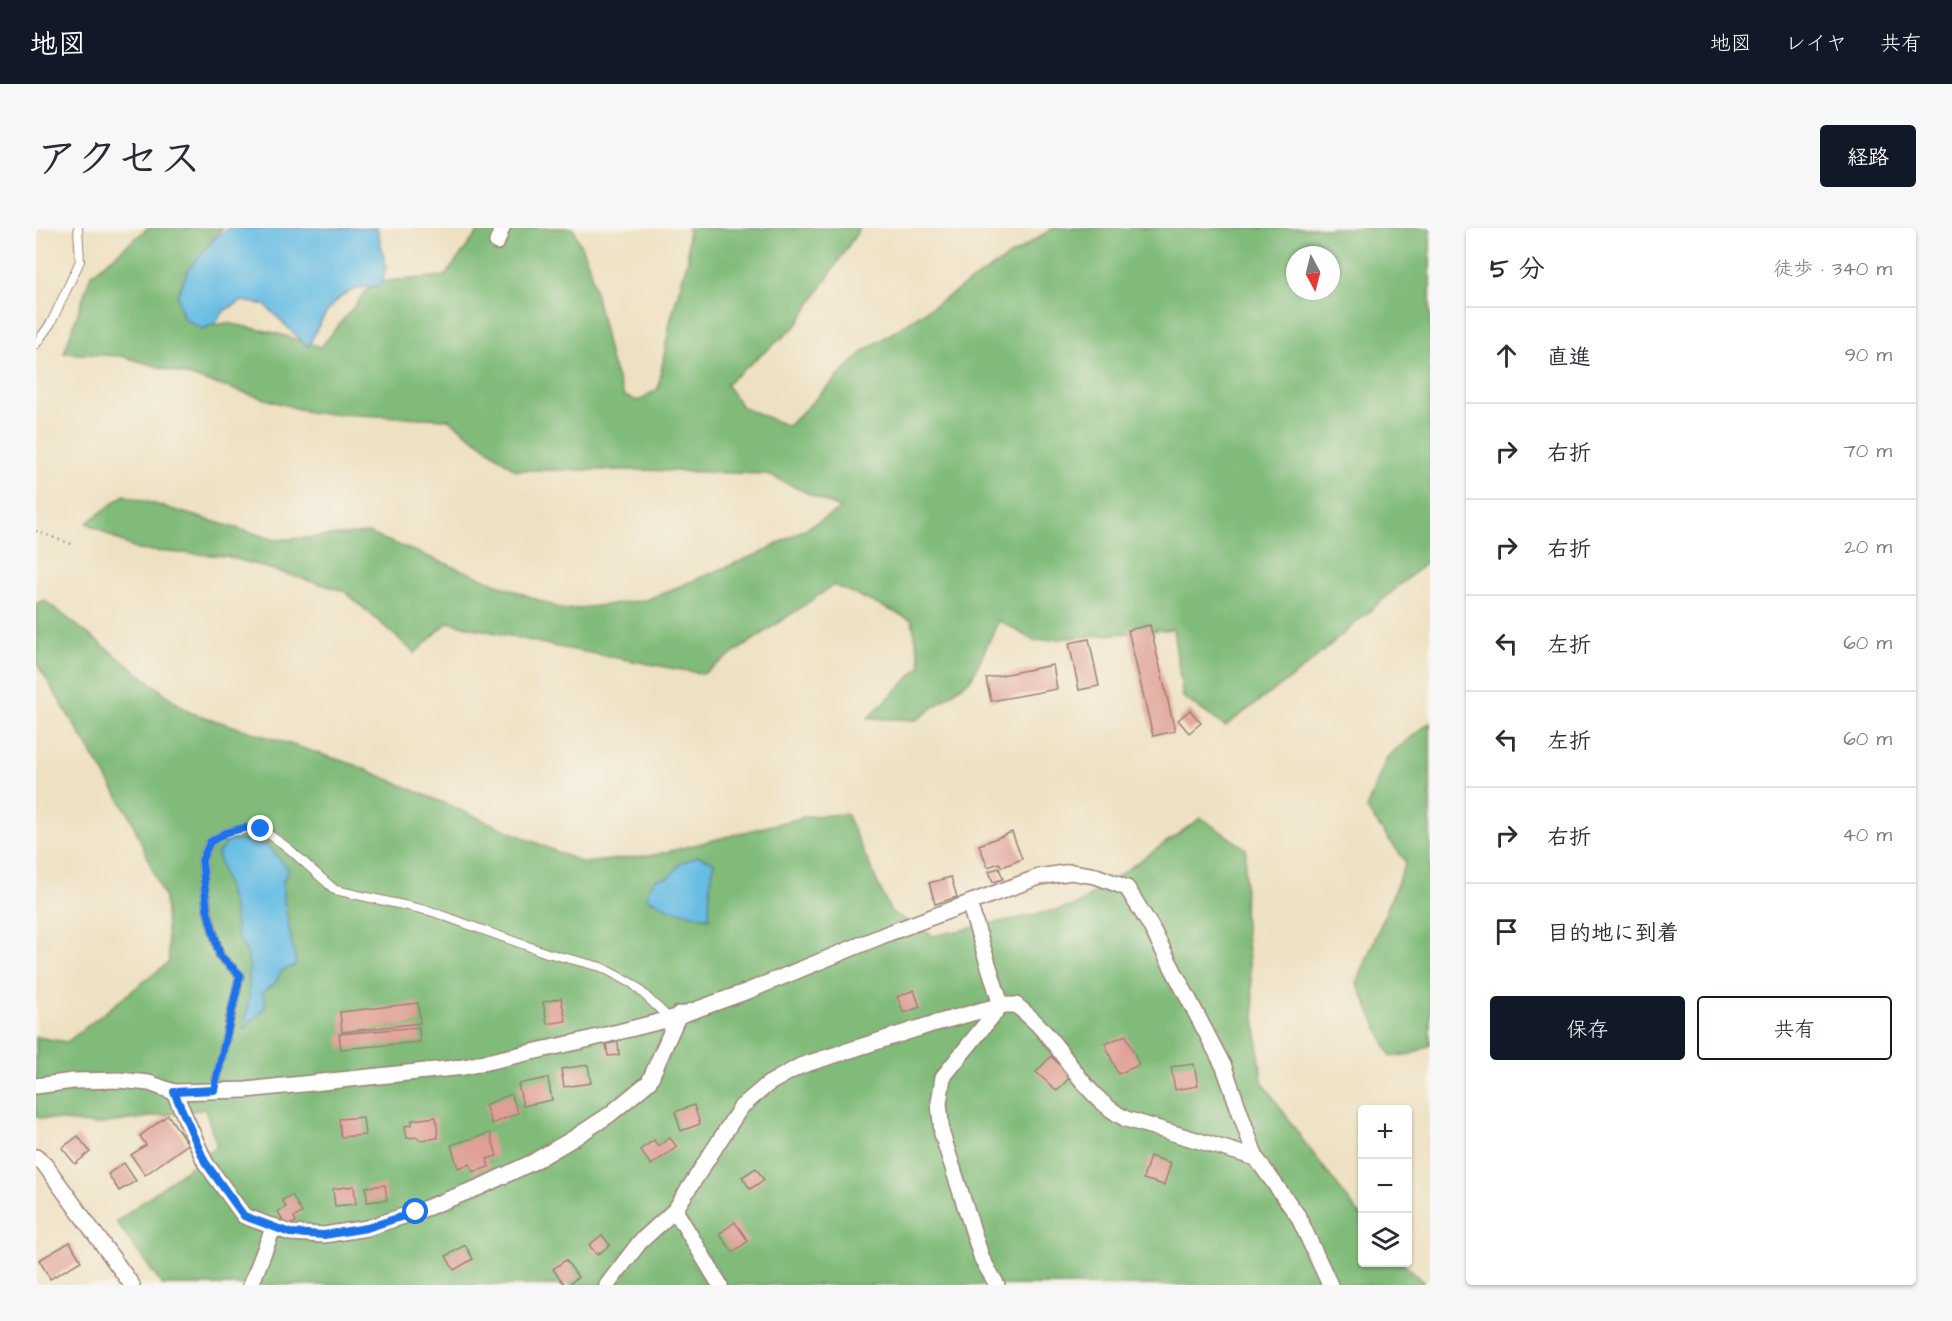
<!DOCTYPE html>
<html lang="ja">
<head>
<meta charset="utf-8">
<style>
  :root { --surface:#fff; --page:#f7f7f7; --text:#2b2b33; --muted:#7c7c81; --line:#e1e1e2; --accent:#111827 }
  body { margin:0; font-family:"Architects Daughter","Klee One",sans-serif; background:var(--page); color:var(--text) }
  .controls { position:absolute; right:18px; bottom:18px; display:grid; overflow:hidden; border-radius:6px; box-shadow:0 2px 4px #0004 }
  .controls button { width:54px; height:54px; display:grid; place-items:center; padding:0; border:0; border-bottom:2px solid var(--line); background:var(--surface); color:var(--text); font:30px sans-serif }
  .compass { position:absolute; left:1250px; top:18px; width:54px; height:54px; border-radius:50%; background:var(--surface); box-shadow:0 2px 4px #0004; rotate:173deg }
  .stop { position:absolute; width:18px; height:18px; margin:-14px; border:4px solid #1a73e8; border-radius:50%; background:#fff }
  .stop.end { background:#1a73e8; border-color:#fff; box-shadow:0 2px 6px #0008 }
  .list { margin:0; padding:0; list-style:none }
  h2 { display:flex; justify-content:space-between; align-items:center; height:78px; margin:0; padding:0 24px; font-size:26px }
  h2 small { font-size:20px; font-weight:400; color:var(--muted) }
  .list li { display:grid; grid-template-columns:39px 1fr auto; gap:18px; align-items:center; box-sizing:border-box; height:96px; padding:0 24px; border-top:2px solid var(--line) }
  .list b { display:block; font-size:22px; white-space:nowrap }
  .list em { font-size:20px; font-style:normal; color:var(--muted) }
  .actions { display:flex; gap:12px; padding:18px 24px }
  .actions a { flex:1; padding:14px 0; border:2px solid var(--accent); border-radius:6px; text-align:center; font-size:21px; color:var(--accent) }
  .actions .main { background:var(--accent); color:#fff }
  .icon { flex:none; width:33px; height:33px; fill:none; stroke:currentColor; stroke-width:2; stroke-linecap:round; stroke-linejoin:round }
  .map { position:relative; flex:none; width:1394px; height:1057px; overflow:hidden; border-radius:6px }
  header { display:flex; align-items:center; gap:36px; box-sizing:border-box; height:84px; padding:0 30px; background:var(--accent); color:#fff }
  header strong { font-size:28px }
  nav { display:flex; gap:33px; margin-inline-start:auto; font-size:21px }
  .intro { display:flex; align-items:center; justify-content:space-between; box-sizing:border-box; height:144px; padding:0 36px }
  h1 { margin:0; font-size:42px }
  .button { padding:15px 27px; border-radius:6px; background:var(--accent); color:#fff; font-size:21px; font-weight:700 }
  main { display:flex; gap:36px; padding:0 36px }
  aside { flex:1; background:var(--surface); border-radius:6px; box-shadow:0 2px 4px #0004 }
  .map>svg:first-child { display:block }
</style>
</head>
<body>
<header>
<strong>地図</strong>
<nav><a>地図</a><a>レイヤ</a><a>共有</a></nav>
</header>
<div class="intro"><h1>アクセス</h1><a class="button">経路</a></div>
<main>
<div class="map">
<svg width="1394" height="1057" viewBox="0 0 1394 1057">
  <rect width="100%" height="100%" fill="#f7f3e8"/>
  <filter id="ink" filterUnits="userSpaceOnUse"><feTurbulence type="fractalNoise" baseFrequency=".0167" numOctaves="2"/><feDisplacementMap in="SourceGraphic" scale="12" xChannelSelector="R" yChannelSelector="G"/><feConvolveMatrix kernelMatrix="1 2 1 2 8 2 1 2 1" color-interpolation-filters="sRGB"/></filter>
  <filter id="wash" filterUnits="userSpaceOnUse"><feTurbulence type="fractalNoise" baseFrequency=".008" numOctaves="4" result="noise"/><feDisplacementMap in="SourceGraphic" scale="24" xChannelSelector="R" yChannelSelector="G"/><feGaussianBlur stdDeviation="1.35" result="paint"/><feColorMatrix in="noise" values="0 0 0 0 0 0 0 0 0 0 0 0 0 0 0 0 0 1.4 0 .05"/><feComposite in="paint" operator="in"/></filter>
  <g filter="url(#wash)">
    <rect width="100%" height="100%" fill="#eee1c2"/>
    <g fill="#80bb79" stroke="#656d52" stroke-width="1.5" fill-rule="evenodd">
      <path d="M112 0H186L146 55 147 87 165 99 191 95 235 104 285 119 338 54 409 48 445 0H537L553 37 575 134 588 168 602 173 622 161 634 94 652 31V0H824L760 98 690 156 706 179 752 198 828 123 1017 0H1394V331L1262 445 1189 498 1147 469 1137 401 998 413 963 392 935 451 881 492 832 490 885 438 876 392 798 357 667 446 517 418 412 394 379 425 308 363 190 328 101 322 51 295 88 267 240 312 332 305 528 382 610 372 729 323 805 281 731 246 605 242H480L412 191 276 185 86 128 28 125 55 47ZM1259 27H1295V63H1259Z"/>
      <path d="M8 372 153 484 319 537 547 635 619 627 772 588 810 586 855 684 897 708 1039 678 1165 590 1210 621 1208 687 1226 853 1266 911 1326 990V1034L1367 1035 1390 1057H126L80 994 181 918 169 881 59 897 0 889V809L31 814 133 734 129 671 94 588 0 434V376Z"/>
      <path d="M1394 494V817L1376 826 1355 829 1321 755 1370 634 1330 581 1351 529Z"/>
    </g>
    <g fill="#67bde4" stroke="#586e88" stroke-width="1.5">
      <path d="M193 0H341L350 39 345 57C337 59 328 59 320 61 295 69 282 97 272 119L229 77 206 73 189 82 178 96 166 101 147 90 141 67 154 39 180 9Z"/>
      <path d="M193 613H215L232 618 253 642 247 653V667L260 737 245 743 239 755 226 765 230 775 226 783 208 801 213 770V738L211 725 201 708 198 682 181 626Z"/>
      <path d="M662 628 678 634 674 659 673 690 634 681 611 670 612 661 620 651 633 649 645 635Z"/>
    </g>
    <g id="blocks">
      <g fill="#e09f95">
        <path d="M1114 397 1139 503 1117 508 1092 402Z"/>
        <path d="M1053 411 1063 458 1043 462 1033 415Z"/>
        <path d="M1017 437 1021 461 955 473 950 450Z"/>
        <path d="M1154 482 1165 495 1153 505 1142 492Z"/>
        <path d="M976 604 986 631 966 639 963 635 952 639 943 617Z"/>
        <path d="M963 640 967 651 957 654 953 643Z"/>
        <path d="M915 649 921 669 899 676 893 655Z"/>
        <path d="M878 762 884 779 868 785 861 769Z"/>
        <path d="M525 770 530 793 511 796 507 774Z"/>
        <path d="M382 775 384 795 306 804 304 784Z"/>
        <path d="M383 799 384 814 305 821 303 806Z"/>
        <path d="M1090 807 1103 837 1082 846 1069 816Z"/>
        <path d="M582 814 583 827 572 828 570 816Z"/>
        <path d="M1015 828 1035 848 1021 863 1000 844Z"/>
        <path d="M1158 836 1162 858 1139 862 1135 839Z"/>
        <path d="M552 837 555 855 528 859 525 841Z"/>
        <path d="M512 850 516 872 487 878 482 856Z"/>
        <path d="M475 866 482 885 456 896 449 877Z"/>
        <path d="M658 877 664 896 645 903 639 884Z"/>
        <path d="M132 887 152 916 109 947 95 927 110 917 104 908Z"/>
        <path d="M327 889 329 907 305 909 303 891Z"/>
        <path d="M400 889 402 910 383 912 382 909 371 910 369 898 376 897V892Z"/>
        <path d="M454 905 461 928 451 931 453 939 437 944 434 936 422 940 415 917Z"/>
        <path d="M42 908 54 924 39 936 26 920Z"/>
        <path d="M634 910 641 919 615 937 604 922 618 912 622 918Z"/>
        <path d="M1114 928 1135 935 1128 957 1107 951Z"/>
        <path d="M88 935 100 953 83 963 72 946Z"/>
        <path d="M720 940 728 952 714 961 706 949Z"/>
        <path d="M349 957 351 972 331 974 330 959Z"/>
        <path d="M318 958 320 976 299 978 297 961Z"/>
        <path d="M256 967 266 985 258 989 260 994 250 999 242 983 250 979 246 972Z"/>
        <path d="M699 994 712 1013 697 1024 683 1006Z"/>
        <path d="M566 1007 574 1017 561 1027 553 1017Z"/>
        <path d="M34 1014 45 1033 14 1051 3 1032Z"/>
        <path d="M429 1017 437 1031 418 1042 410 1028Z"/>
        <path d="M530 1032 542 1049 532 1057H529L517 1041Z"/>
      </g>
    </g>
  </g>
  <g filter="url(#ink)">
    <use href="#blocks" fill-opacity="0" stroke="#9c8076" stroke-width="1.5"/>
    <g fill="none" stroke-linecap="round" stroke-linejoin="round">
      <defs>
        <g id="lane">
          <path d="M0 116 15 95 44 33 42 0"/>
          <path d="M178 862 204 747 184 728 171 681 166 632 174 614 189 605 216 600 225 601 251 619 299 662 394 683 511 725 565 739 597 756 634 791"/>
        </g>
        <g id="street">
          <path d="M461 14 466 0"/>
          <path d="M933 675 965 777"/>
          <path d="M0 858 37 853 83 852 113 855 138 864 210 862 428 839 550 812 634 791 712 763 853 705 1003 649 1035 644 1060 648 1091 660 1114 697 1188 839 1220 930 1262 988 1294 1057"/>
          <path d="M138 864 169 934 208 988 254 1005 288 1007 331 1000 380 984 444 959 497 934 538 910 573 887 613 854 643 786"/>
          <path d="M0 929 9 937 96 1057"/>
          <path d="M639 982 684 1057"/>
          <path d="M215 1057 238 998"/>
          <path d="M571 1057 604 1014 639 982 705 879 732 856 764 838 893 797 965 777H980C988 784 997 791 1004 799 1033 830 1051 871 1090 891L1220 930"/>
          <path d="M961 1057 946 1031 906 906 903 875 907 849 965 777"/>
        </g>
      </defs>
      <use href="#lane" stroke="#9c8076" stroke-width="10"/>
      <use href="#street" stroke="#9c8076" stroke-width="18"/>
      <path stroke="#9c8076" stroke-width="2" stroke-dasharray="1.5 4.5" stroke-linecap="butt" d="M0 303 38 317"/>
      <use href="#lane" stroke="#fff" stroke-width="8"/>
      <use href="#street" stroke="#fff" stroke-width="15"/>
    </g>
  </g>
  <g fill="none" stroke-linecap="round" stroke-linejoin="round" filter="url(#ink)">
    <path stroke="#1a73e8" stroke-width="8" d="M225 601 208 600 189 605 174 614 166 632 171 681 184 728 204 747 178 862 138 864 169 934 208 988 254 1005 288 1007 331 1000 380 984"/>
  </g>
</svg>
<div class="controls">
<button>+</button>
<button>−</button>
<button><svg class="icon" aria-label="layers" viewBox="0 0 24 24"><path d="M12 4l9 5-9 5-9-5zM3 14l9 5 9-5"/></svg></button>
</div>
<svg class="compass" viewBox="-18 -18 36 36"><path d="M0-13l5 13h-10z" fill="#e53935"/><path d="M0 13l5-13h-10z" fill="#7c7c81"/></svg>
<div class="stop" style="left:380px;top:984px"></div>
<div class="stop end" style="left:225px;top:601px"></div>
</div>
<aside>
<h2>5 分<small>徒歩 · 340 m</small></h2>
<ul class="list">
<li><svg class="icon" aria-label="ahead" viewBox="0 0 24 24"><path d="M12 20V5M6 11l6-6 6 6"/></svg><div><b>直進</b></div><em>90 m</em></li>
<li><svg class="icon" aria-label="right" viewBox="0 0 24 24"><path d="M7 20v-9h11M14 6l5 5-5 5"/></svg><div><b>右折</b></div><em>70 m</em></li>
<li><svg class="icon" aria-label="right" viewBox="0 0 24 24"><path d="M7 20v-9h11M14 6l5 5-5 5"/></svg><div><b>右折</b></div><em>20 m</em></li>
<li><svg class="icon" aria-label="left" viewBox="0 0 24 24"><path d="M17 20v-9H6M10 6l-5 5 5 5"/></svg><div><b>左折</b></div><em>60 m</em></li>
<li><svg class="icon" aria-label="left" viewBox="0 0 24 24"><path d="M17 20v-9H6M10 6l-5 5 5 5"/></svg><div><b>左折</b></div><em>60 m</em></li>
<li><svg class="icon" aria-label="right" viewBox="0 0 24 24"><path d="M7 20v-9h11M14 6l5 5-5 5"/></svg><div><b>右折</b></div><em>40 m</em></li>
<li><svg class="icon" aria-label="arrive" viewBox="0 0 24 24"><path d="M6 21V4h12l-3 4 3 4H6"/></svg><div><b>目的地に到着</b></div></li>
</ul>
<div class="actions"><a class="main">保存</a><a>共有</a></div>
</aside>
</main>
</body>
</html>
